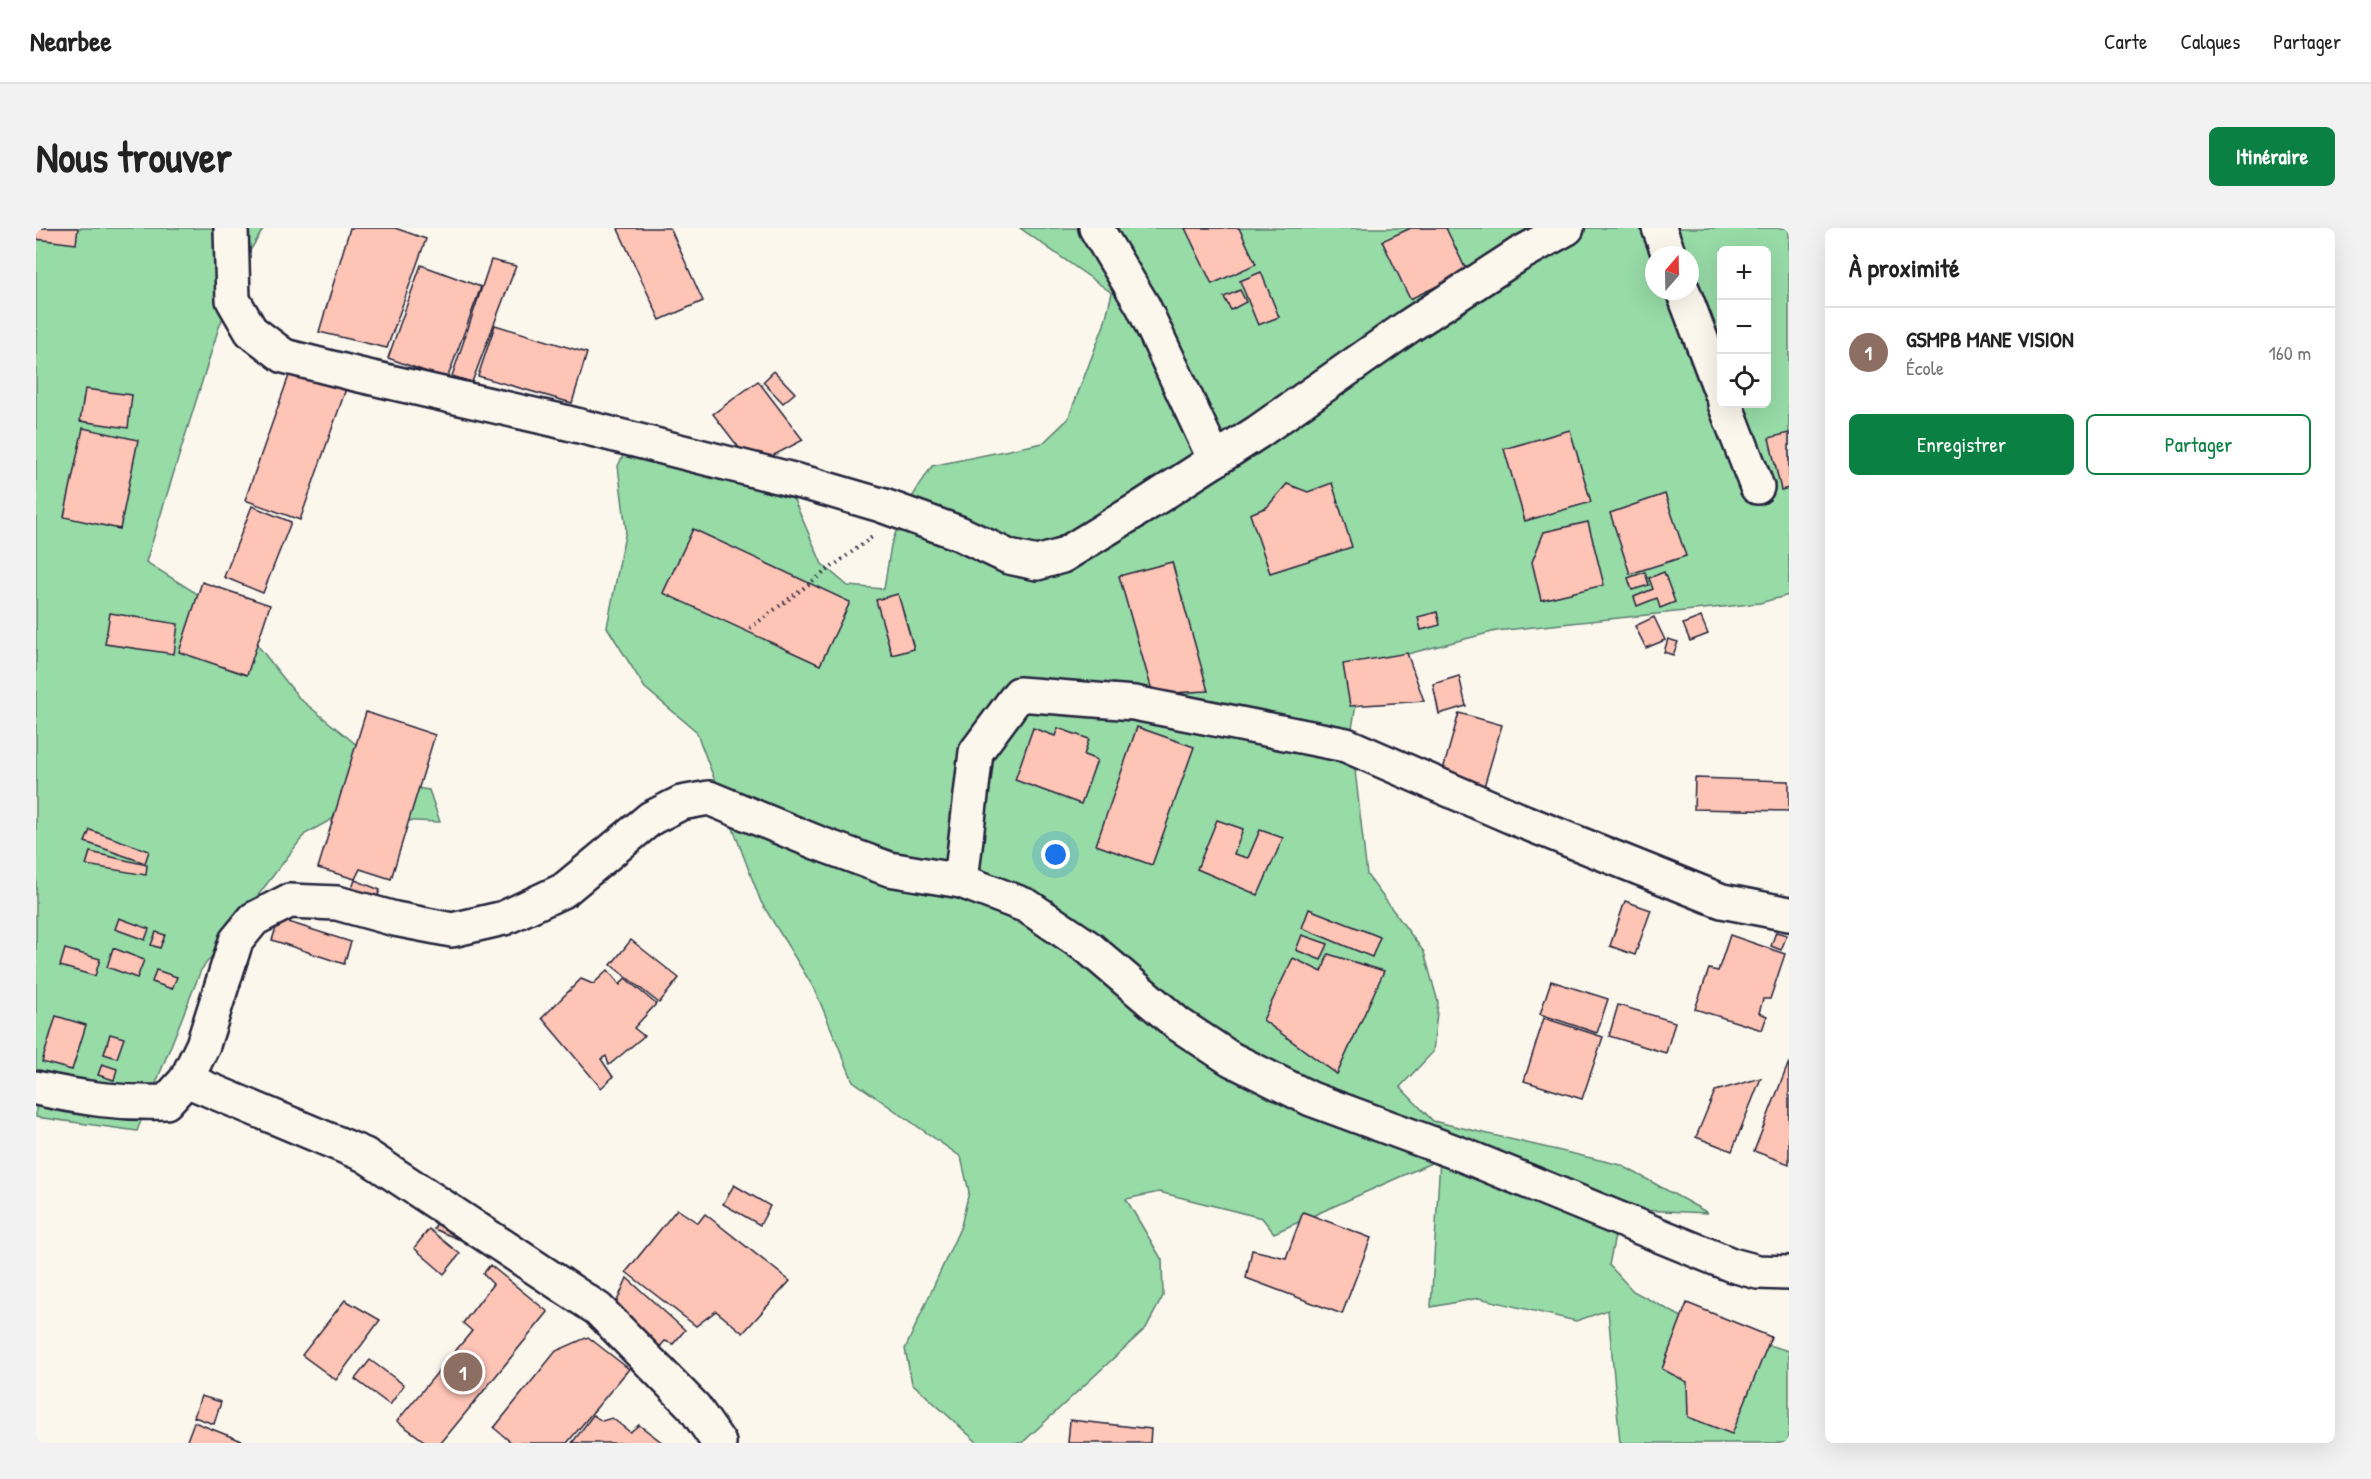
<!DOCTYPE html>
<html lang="fr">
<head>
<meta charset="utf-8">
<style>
  :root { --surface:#fff; --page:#f2f2f2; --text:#222; --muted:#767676; --line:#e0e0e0; --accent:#0b8043 }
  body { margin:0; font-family:"Patrick Hand",sans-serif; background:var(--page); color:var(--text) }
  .controls { position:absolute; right:18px; top:18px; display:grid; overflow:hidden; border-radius:9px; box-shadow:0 6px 24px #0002 }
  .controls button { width:54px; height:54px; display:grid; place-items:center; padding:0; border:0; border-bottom:2px solid var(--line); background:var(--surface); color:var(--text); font:30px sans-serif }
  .compass { position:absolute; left:1609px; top:18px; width:54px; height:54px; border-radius:50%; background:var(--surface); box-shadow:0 6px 24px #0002; rotate:20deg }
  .you { position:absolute; left:1020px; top:627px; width:21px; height:21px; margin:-15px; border:4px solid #fff; border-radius:50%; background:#1a73e8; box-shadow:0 0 0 9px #1a73e833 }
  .badge { display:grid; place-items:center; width:39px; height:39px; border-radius:50%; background:var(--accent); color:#fff; font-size:20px; font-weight:700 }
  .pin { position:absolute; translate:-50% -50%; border:3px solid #fff; box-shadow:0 2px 6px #0006 }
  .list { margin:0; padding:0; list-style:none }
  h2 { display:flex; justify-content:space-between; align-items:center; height:78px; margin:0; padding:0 24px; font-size:26px }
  h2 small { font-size:20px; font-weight:400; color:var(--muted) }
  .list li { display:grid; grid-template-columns:39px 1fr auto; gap:18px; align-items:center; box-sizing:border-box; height:90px; padding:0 24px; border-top:2px solid var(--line) }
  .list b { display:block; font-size:22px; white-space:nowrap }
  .list p { margin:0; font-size:20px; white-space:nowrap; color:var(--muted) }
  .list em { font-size:20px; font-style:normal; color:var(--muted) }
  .actions { display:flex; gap:12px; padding:18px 24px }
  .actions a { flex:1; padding:14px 0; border:2px solid var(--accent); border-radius:9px; text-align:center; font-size:21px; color:var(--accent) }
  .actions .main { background:var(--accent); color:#fff }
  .icon { flex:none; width:33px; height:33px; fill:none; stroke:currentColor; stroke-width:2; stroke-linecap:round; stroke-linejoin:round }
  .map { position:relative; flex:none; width:1753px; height:1215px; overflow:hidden; border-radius:9px }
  header { display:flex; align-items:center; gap:36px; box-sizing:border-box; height:84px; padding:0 30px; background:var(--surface); border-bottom:2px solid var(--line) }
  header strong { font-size:28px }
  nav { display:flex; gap:33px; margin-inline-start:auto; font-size:21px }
  .intro { display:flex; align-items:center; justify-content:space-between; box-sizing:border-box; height:144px; padding:0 36px }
  h1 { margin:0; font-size:42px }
  .button { padding:15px 27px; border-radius:9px; background:var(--accent); color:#fff; font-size:21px; font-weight:700 }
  main { display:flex; gap:36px; padding:0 36px }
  aside { flex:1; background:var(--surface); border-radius:9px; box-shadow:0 6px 24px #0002 }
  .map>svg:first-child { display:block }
</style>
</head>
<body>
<header>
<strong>Nearbee</strong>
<nav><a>Carte</a><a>Calques</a><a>Partager</a></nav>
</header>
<div class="intro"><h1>Nous trouver</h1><a class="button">Itinéraire</a></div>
<main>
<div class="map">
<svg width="1753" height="1215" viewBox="0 0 1753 1215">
  <rect width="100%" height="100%" fill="#fbf7ec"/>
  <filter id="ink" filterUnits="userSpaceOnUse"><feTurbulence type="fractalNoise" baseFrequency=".0167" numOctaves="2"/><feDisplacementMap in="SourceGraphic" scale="12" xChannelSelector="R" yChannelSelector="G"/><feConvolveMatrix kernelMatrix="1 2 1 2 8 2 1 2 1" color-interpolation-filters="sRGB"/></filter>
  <g filter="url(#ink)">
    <g fill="#97dba7" stroke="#5c7e71" stroke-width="1.5" fill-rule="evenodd">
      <path d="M0 0H228L215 21 183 99 110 334 200 390 264 471 373 559 393 562 404 594 298 590 269 606 165 742 101 903 0 889Z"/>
      <path d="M984 0H1753V367L1724 375 1460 403 1360 429 1323 458 1315 507 1331 647 1388 724 1402 774 1397 824 1364 859 1397 893 1585 937 1672 985 1605 982 1580 1003 1573 1037 1597 1063 1657 1095 1753 1123V1215H1584L1572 1082 1540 1093 1443 1070 1395 1079 1404 931 1238 1005 1226 990 1123 964 1090 971 1126 1032 1127 1068 1110 1100 986 1215H942L876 1155 869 1121 925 998 933 964 925 929 817 853 779 762 725 674 660 503 609 460 571 399 590 302 582 238 596 208 729 251 758 272 786 336 812 358 848 361 855 317 869 280 896 238 1007 215 1032 191 1068 97 1076 65ZM1686 22H1730V176H1686ZM1618 27H1654V63H1618Z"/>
    </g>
    <g fill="#fec4b5" stroke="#22223b" stroke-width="1.5">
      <path d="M0 0H42L40 16 0 11Z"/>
      <path d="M314 0H359L390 11 351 120 283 104Z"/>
      <path d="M584 0H634L667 73 624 92 582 1Z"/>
      <path d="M1149 0H1203L1220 36 1176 56Z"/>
      <path d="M1375 0H1410L1431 44 1374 71 1346 13Z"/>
      <path d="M455 32 480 38 436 154 416 148Z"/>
      <path d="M385 37 445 59 411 151 352 130Z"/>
      <path d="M1225 44 1243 89 1222 97 1204 53Z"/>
      <path d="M1204 62 1210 74 1195 82 1188 69Z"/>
      <path d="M459 97 551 125 536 175 442 148Z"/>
      <path d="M256 139 311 158 264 292 209 272Z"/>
      <path d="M738 143 759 165 747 175 727 154Z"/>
      <path d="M722 153 767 212 717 238 677 186Z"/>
      <path d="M49 161 96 167 92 200 44 193Z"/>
      <path d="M47 200 102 212 84 301 28 289Z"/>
      <path d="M1534 202 1555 274 1489 293 1468 221Z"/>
      <path d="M1753 205V260L1745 262 1733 210Z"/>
      <path d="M1296 255 1316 319 1234 345 1214 286 1231 279 1251 256 1272 264Z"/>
      <path d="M1629 266 1650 328 1594 346 1574 285Z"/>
      <path d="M216 278 255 294 227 365 188 349Z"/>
      <path d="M1552 294 1568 357 1505 372 1496 334 1508 304Z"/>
      <path d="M657 301 814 374 784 437 627 365Z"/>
      <path d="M1136 334 1172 463 1117 466 1083 348Z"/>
      <path d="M1609 344 1613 357 1596 362 1592 350Z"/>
      <path d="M1628 344 1639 374 1624 380 1621 370 1601 378 1598 369 1617 361 1613 350Z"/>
      <path d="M166 354 234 377 211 447 143 424Z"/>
      <path d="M862 366 878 421 856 427 840 372Z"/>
      <path d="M1401 384 1404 397 1385 402 1382 389Z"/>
      <path d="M74 385 142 396 138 426 69 416Z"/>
      <path d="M1618 389 1629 412 1610 420 1599 398Z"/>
      <path d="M1665 389 1672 406 1654 413 1647 396Z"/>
      <path d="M1632 411 1642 414 1637 427 1628 424Z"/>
      <path d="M1371 425 1388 473 1314 478 1307 436Z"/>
      <path d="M1423 448 1430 478 1403 486 1397 456Z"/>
      <path d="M330 484 399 507 355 651 324 641 319 651 282 640Z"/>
      <path d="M1423 485 1466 497 1447 562 1405 549Z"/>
      <path d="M1101 499 1158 519 1116 637 1060 617Z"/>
      <path d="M997 500 1019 508 1022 500 1053 511 1048 527 1061 532 1045 576 979 552Z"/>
      <path d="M1659 550 1753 553V583L1658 581Z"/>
      <path d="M1181 592 1207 601 1198 626 1212 630 1224 602 1247 610 1222 667 1161 641Z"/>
      <path d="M54 602 113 623 109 635 49 614Z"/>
      <path d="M54 624 111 637 110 647 50 637Z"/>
      <path d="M319 652 344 662 339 676 314 666Z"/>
      <path d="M1589 673 1615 682 1599 727 1574 718Z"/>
      <path d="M1273 681 1344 709 1336 729 1266 700Z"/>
      <path d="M83 690 113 701 109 712 79 701Z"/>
      <path d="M243 691 315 714 308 736 236 712Z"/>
      <path d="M120 704 129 707 124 720 115 717Z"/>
      <path d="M1740 704 1751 707 1745 722 1735 718Z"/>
      <path d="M1266 707 1292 716 1285 732 1260 722Z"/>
      <path d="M1694 707 1749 726 1734 771H1727L1723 785 1731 788 1726 802 1659 781 1673 741 1682 743Z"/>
      <path d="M595 712 643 750 623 775 575 737Z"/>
      <path d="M77 720 108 732 101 750 71 739Z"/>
      <path d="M29 721 64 731 59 748 24 738Z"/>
      <path d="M1292 726 1348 743 1301 846 1227 792 1257 730 1286 744Z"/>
      <path d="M120 742 141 749 136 761 116 754Z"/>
      <path d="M572 742 584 757 589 750 620 776 598 800 608 808 573 837 570 828 565 831 577 849 565 860 506 790 545 751 557 756Z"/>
      <path d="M1515 753 1572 771 1561 805 1504 786Z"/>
      <path d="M1582 777 1639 794 1630 825 1573 808Z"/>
      <path d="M20 788 50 797 36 842 6 834Z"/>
      <path d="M1508 790 1567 809 1546 871 1488 853Z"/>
      <path d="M74 806 88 810 81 830 68 826Z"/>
      <path d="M1753 834V936L1718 923Z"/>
      <path d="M66 836 81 841 78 852 62 847Z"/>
      <path d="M1725 850 1696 923 1660 909 1679 863Z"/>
      <path d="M698 957 734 978 724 997 687 976Z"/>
      <path d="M641 981 662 995 669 986 754 1053 707 1105 680 1083 660 1098 590 1044Z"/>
      <path d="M1267 984 1335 1010 1306 1086 1210 1050 1216 1022 1250 1030Z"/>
      <path d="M402 992 425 1002 422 1011 398 1001Z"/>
      <path d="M393 1001 424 1026 408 1046 378 1020Z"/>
      <path d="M454 1037 512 1084 405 1215H391L361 1193 436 1103 427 1095 457 1056 447 1046Z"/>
      <path d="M591 1050 649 1102 637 1116 629 1113 621 1122 578 1080Z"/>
      <path d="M309 1072 344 1092 300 1152 266 1127Z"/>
      <path d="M1651 1075 1735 1109 1696 1206 1652 1189 1651 1154 1626 1141Z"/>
      <path d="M552 1109 593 1141 531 1215H476L458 1200 520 1123Z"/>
      <path d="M334 1132 368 1157 354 1177 319 1151Z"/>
      <path d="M165 1168 185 1174 178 1196 158 1189Z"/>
      <path d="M557 1187 566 1193 576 1190 594 1204 603 1197 627 1215H536Z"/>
      <path d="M1034 1192 1115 1201 1114 1215H1032Z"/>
      <path d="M158 1194 206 1213 205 1215H150Z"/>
    </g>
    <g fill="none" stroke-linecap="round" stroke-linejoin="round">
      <defs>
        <g id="minor">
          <path d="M195 0 197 72 215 103 248 128 319 146 520 192 777 257 845 277 923 305 973 329 1001 335 1026 328 1106 279 1222 204 1373 98 1482 27 1531 0"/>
          <path d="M1060 0 1107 78 1179 232"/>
          <path d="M1623 0 1633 27"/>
          <path d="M1647 63 1686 166"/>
          <path d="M1689 176 1721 259"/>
          <path d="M925 653 940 524 983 466 1098 475 1310 517 1481 591 1686 673 1753 686"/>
          <path d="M150 852 329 927 562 1081 658 1179 683 1215"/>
          <path d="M0 860C45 870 84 876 130 874L150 852 167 817 200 713 218 691 253 673 301 675 359 691 416 702 468 690 528 662 615 590 645 575 673 570 782 615 853 641 925 653 991 678 1053 720 1142 796 1195 831 1275 871 1427 927 1696 1037 1722 1044 1753 1045"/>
        </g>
      </defs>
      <use href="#minor" stroke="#22223b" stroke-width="38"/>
      <path stroke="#22223b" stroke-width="4" stroke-dasharray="1.5 4.5" stroke-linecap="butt" d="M714 400 836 309"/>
      <use href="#minor" stroke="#fbf7ec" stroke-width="33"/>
    </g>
  </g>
</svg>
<div class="controls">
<button>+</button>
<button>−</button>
<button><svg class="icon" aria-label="locate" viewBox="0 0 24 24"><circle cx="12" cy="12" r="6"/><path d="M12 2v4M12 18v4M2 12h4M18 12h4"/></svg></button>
</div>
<svg class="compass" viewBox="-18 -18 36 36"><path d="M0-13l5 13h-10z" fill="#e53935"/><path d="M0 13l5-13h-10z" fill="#767676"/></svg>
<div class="you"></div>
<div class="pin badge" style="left:427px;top:1144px;background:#8d6e63">1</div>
</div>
<aside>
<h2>À proximité<small></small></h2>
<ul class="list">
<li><span class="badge" style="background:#8d6e63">1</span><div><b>GSMPB MANE VISION</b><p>École</p></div><em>160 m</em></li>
</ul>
<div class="actions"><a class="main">Enregistrer</a><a>Partager</a></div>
</aside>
</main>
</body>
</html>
